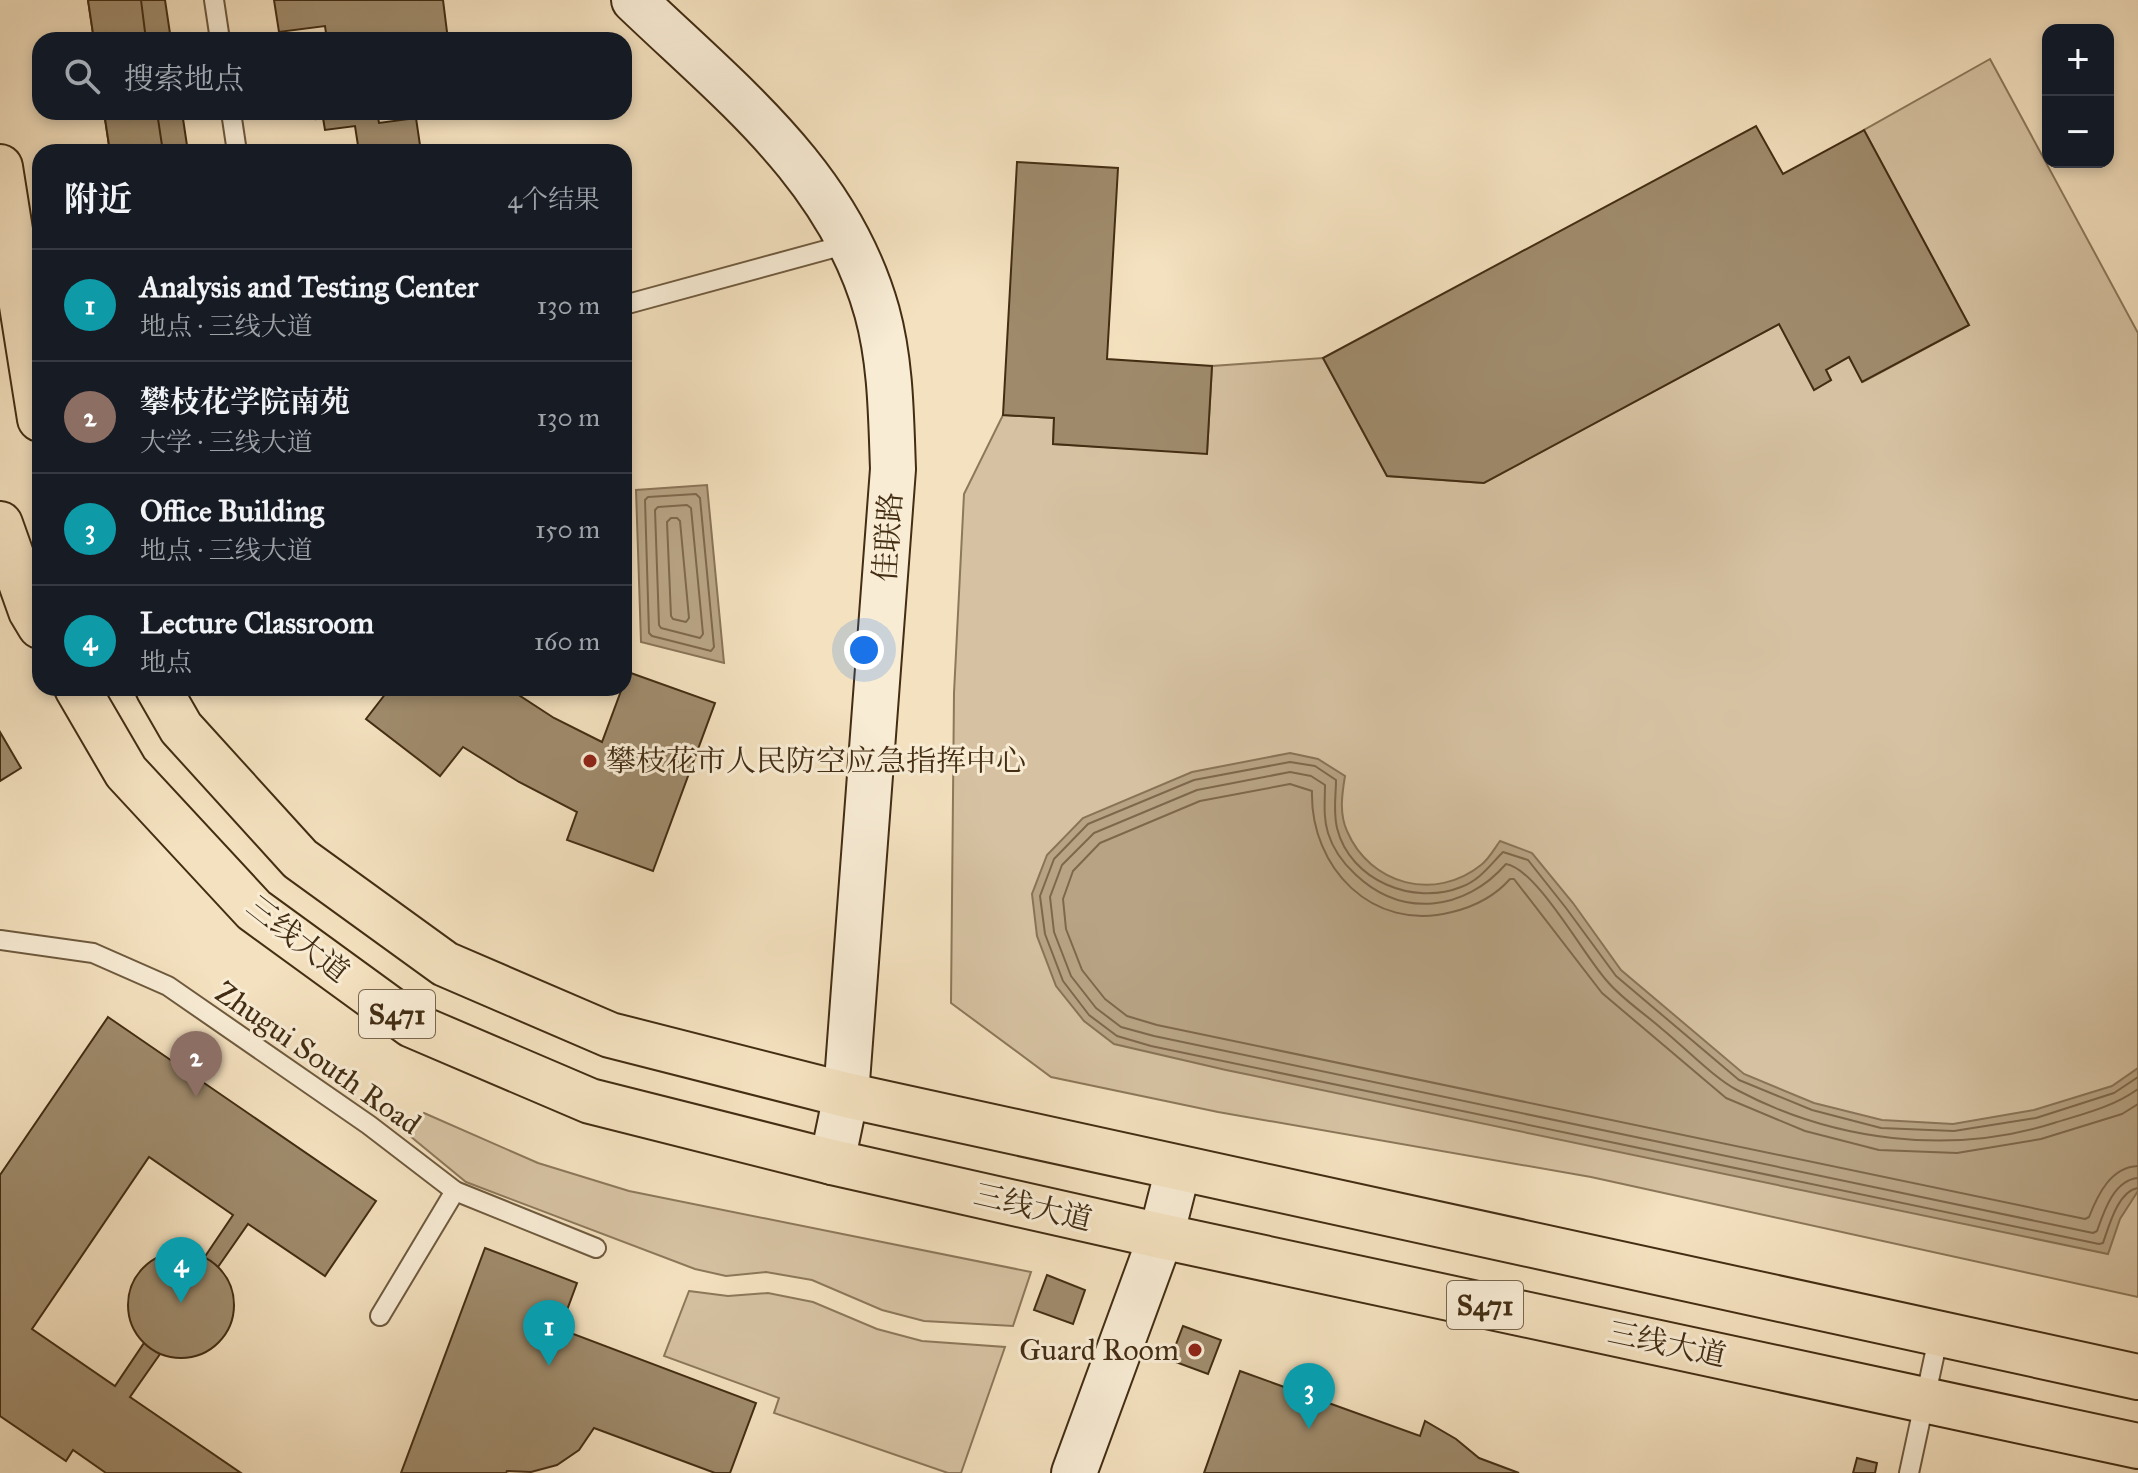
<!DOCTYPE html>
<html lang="zh">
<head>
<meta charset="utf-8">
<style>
  :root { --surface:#171b24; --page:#242831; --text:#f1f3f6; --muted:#9ea1a6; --line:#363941; --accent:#d93025 }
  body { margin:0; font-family:"IM FELL Great Primer","Noto Serif SC",serif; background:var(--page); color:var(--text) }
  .controls { position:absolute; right:24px; top:24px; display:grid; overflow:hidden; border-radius:16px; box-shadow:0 4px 12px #0003 }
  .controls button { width:72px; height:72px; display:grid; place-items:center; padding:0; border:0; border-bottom:2px solid var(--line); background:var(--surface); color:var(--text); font:40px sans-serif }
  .you { position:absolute; left:864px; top:650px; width:28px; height:28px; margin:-20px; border:6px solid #fff; border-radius:50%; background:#1a73e8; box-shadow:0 0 0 12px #1a73e833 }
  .badge { display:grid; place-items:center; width:52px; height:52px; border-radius:50%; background:var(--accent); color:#fff; font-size:26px; font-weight:700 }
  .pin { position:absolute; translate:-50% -66px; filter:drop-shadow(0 2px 4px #0008) }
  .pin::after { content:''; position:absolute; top:42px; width:28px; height:24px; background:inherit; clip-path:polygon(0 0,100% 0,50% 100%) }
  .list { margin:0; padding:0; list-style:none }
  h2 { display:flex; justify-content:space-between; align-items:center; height:104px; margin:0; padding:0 32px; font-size:34px }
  h2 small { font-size:26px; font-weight:400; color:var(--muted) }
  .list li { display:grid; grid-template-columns:52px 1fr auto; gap:24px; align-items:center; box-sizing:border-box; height:112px; padding:0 32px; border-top:2px solid var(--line) }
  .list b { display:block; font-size:30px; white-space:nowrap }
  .list p { margin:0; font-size:26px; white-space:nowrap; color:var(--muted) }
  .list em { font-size:26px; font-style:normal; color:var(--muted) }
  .icon { flex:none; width:44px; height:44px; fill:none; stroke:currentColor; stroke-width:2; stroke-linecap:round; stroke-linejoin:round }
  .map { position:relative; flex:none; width:2138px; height:1473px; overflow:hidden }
  .search { position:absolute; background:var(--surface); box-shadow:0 4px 12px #0003; left:32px; top:32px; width:600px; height:88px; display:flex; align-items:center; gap:20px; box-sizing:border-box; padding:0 28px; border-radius:24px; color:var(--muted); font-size:30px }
  .panel { position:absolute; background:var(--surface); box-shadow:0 4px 12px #0003; left:32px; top:144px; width:600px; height:552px; border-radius:24px }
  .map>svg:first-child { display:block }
</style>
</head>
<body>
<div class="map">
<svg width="2138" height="1473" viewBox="0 0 2138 1473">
  <rect width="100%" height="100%" fill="#f4e1bf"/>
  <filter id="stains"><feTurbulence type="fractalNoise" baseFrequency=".0025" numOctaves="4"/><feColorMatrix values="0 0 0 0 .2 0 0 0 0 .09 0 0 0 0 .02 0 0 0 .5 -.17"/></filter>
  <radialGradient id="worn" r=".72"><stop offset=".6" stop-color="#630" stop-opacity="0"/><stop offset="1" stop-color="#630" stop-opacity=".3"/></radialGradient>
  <g fill="#d6c2a2" stroke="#8c785a" stroke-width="2">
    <path d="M1990 59 2138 333V1297L1591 1177 1218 1112 1051 1077 951 1003 954 693 964 494 1003 415 1054 418 1053 444 1207 453 1212 366 1323 358 1387 476 1483 483 1779 324 1814 389 1831 380 1826 370 1849 357 1863 382 1969 325 1864 130Z"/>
    <path d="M424 1113 538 1163 629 1191 1031 1272 1013 1326 924 1321 882 1310 812 1280 766 1272 726 1276 695 1269 466 1182 410 1136Z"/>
    <path d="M689 1291 728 1296 768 1293 813 1302 877 1329 922 1341 1005 1347 961 1473H948L774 1413 779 1398 664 1356Z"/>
  </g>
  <g fill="#b8a485" stroke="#897457" stroke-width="2">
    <path d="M707 485 724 663 641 642 636 490Z"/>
    <path d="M1290 753 1318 759 1345 776C1342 794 1339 813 1347 831 1370 885 1435 902 1481 865 1489 859 1494 849 1500 841L1532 853 1573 903 1621 970 1744 1074 1814 1103 1882 1120 1953 1124 2034 1110 2112 1086 2138 1068V1191L2120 1219 2108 1254 1226 1070 1114 1044 1084 1021 1056 986 1037 936 1032 894 1047 855 1083 818 1192 772Z"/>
  </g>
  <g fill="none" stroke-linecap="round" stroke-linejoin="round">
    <g stroke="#7e684c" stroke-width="2">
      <path d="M696 494 700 498 714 647 711 651 652 636 649 633 645 500 648 497Z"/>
      <path d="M687 505 691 508 703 634 700 638 661 628 659 625 655 510 658 507Z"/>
      <path d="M671 518H677L680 521 689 618 686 622 673 619 671 616 667 522Z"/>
      <path d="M2138 1077 2114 1093 2036 1118 1954 1131 1881 1128 1812 1110 1739 1080 1616 976 1566 908 1528 860 1503 852C1490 865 1480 880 1461 887 1414 906 1350 881 1337 828 1333 811 1336 796 1336 780L1315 766 1290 762 1194 780 1088 824 1054 859 1040 896 1045 934 1063 981 1089 1015 1117 1036 1151 1046 2099 1244 2103 1243C2109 1226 2118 1191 2138 1188"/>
      <path d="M2138 1089C2113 1107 2083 1114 2054 1123 1950 1156 1833 1141 1737 1090 1715 1079 1682 1045 1662 1029 1644 1013 1622 999 1607 981 1584 956 1537 869 1506 864 1465 911 1402 919 1355 874 1343 863 1333 849 1328 833 1323 817 1325 801 1325 785L1311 776 1290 772 1197 790 1094 833 1062 865 1050 897 1054 932 1071 976 1096 1008 1121 1027 1154 1036 2093 1233 2097 1231C2104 1211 2114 1180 2138 1178"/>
      <path d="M2138 1104 2122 1114 2041 1139 1957 1153 1879 1150 1805 1131 1726 1098 1602 993 1514 879H1510C1495 896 1473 907 1452 912 1372 933 1310 867 1312 791L1290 784 1200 801 1100 843 1073 871 1063 899 1066 929 1082 970 1105 999 1127 1016 1157 1025 2085 1219 2089 1217C2098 1194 2111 1167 2138 1166"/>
    </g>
  </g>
  <g fill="#9f8b6c" stroke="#432d13" stroke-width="2">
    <path d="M88 0H165L171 40H94Z"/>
    <path d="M88 0H141L146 40H94Z"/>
    <path d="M274 0H443L448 40H327L325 26 279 32Z"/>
    <path d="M104 112H182L188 152H110Z"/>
    <path d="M104 112H157L163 152H110Z"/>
    <path d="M315 112H377L379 123 416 118 421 152H359L355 126 325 130 323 118 316 119Z"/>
    <path d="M1756 126 1783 174 1864 130 1969 325 1862 382 1849 357 1826 370 1831 380 1814 390 1779 324 1484 483 1387 476 1323 358Z"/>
    <path d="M1017 162 1118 168 1107 359 1212 366 1207 454 1053 444 1054 418 1003 415Z"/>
    <path d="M628 672 715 703 653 871 567 840 577 812 519 782 463 747 440 776 366 719 390 688H508L554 718 602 742Z"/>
    <path d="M0 732 21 768 0 781Z"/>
    <path d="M108 1017 376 1201 325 1276 248 1224 218 1267 204 1258 233 1215 149 1157 32 1329 115 1386 144 1343 160 1354 130 1397 241 1473H106L73 1450 66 1461 0 1416V1175Z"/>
    <path d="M485 1248 577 1283 560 1329 756 1403 730 1473H715L594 1428 579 1450 557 1465 531 1472 507 1471 506 1473H401Z"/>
    <circle cx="181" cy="1305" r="53"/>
    <path d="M1047 1275 1085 1290 1073 1324 1034 1310Z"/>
    <path d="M1183 1326 1221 1340 1208 1374 1170 1360Z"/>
    <path d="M1240 1371 1420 1436 1425 1421 1456 1439 1479 1458 1519 1473H1204Z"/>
    <path d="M1857 1458 1877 1463 1875 1473H1853Z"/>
  </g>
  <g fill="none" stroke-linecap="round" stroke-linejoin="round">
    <defs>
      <g id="lane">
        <path d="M214 0 220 40"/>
        <path d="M231 112 237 152"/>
        <path d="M624 305 848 244"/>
        <path d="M0 940 93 953 168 986 369 1125 455 1191 596 1248"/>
        <path d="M380 1316 455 1191"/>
        <path d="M1909 1473 1939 1334"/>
      </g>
      <g id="secondary">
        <path d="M634 0C732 94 839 176 877 312 891 363 891 417 893 469L846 1095 832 1162"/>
        <path d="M1074 1473 1161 1236 1178 1169"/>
      </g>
      <g id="primary">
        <path d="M0 167 40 419"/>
        <path d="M0 524 31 611 40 626"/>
        <path d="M77 688 126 772 254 910 412 1025 590 1101 832 1162 1161 1236 2138 1446"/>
        <path d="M158 688 181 728 300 859 445 964 610 1035 846 1095 2138 1377"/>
      </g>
    </defs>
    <use href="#lane" stroke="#6f5a3e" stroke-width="22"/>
    <use href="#secondary" stroke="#432d13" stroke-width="48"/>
    <use href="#primary" stroke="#432d13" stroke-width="48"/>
    <use href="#lane" stroke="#f8ecd5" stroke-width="18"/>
    <use href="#secondary" stroke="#f8ecd5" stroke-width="44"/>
    <use href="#primary" stroke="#f4e1bf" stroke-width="44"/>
  </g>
  <g fill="#8f2418" stroke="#f8ecd5" stroke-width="3">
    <circle cx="590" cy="761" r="8"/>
    <circle cx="1195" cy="1350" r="8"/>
  </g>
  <g text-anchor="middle" stroke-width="6" stroke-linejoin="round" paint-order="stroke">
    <g fill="#f8ecd5" stroke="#79664d" stroke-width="2">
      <rect x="359" y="990" width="76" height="48" rx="6"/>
      <rect x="1447" y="1281" width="76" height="48" rx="6"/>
    </g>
    <g font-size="28" font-weight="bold" fill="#432d13">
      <text x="397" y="1024">S471</text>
      <text x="1485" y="1315">S471</text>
    </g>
    <g font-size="30" fill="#432d13" stroke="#f8ecd5">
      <text transform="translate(888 537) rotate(-86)" y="10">佳联路</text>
      <text transform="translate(298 939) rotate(38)" y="10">三线大道</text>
      <text transform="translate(318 1058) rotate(35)" y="10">Zhugui South Road</text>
      <text transform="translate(1033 1207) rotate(13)" y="10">三线大道</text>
      <text transform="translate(1667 1344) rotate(12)" y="10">三线大道</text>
    </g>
    <g font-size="30" fill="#432d13" stroke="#f8ecd5" text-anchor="start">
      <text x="606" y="771">攀枝花市人民防空应急指挥中心</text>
      <text x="1179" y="1360" text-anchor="end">Guard Room</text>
    </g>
  </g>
  <rect width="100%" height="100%" filter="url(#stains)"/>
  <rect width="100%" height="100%" fill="url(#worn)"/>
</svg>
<div class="controls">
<button>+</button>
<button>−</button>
</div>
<div class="you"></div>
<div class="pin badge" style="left:549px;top:1366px;background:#0f9aa8">1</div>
<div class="pin badge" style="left:196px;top:1097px;background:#8d6e63">2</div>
<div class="pin badge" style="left:1309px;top:1429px;background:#0f9aa8">3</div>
<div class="pin badge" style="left:181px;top:1303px;background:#0f9aa8">4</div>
<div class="search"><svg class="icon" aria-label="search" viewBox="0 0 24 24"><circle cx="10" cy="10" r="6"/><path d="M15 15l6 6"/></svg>搜索地点</div>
<section class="panel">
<h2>附近<small>4个结果</small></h2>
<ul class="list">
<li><span class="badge" style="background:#0f9aa8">1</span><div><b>Analysis and Testing Center</b><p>地点 · 三线大道</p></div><em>130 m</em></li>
<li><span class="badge" style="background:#8d6e63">2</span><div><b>攀枝花学院南苑</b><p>大学 · 三线大道</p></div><em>130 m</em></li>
<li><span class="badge" style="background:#0f9aa8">3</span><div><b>Office Building</b><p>地点 · 三线大道</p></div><em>150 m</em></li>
<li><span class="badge" style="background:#0f9aa8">4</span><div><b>Lecture Classroom</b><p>地点</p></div><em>160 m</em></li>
</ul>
</section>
</div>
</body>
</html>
